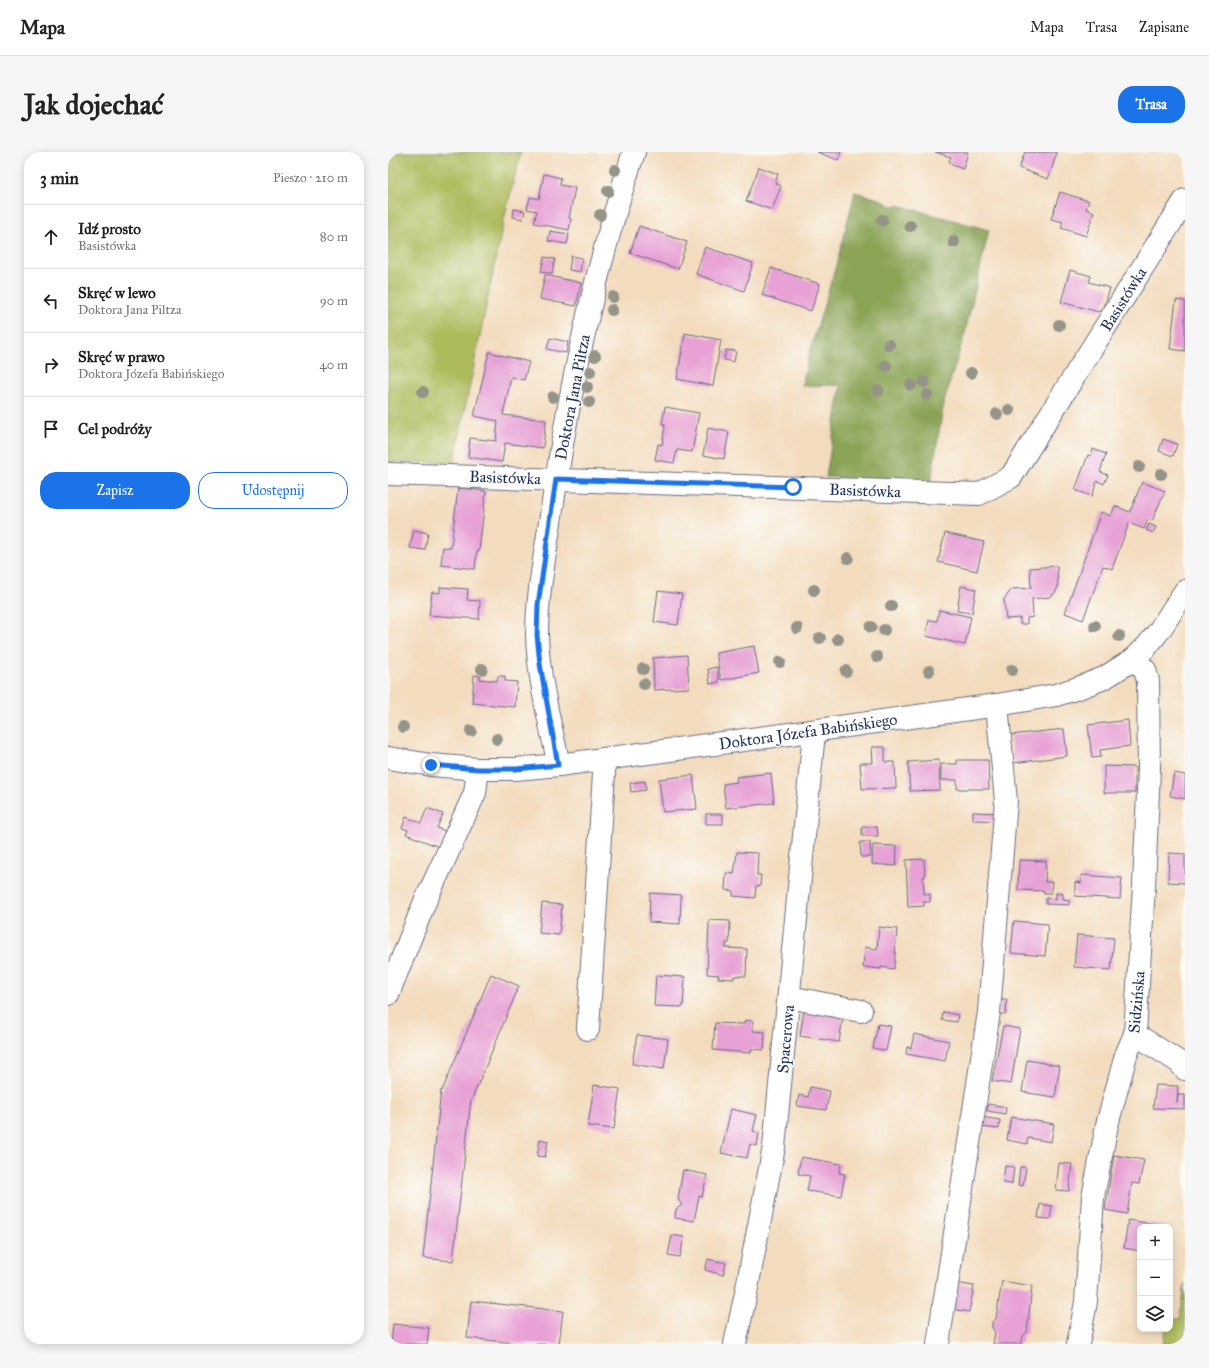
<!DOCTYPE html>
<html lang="pl">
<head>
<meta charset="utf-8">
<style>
  :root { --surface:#fff; --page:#f6f6f6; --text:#222; --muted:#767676; --line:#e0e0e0; --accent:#1a73e8 }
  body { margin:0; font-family:"IM FELL Great Primer",serif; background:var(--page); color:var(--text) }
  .controls { position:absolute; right:12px; bottom:12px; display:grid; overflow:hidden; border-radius:8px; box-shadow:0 2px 10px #0003 }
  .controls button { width:36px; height:36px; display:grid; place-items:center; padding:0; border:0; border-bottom:1px solid var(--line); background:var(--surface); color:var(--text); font:20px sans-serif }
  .stop { position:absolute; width:12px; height:12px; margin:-9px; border:3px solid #1a73e8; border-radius:50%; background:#fff }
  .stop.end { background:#1a73e8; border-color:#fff; box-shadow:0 1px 4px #0008 }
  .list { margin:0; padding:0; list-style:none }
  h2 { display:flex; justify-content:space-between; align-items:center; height:52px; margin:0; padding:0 16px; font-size:17px }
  h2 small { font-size:13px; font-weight:400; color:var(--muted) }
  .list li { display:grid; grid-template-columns:26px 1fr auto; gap:12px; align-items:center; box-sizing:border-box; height:64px; padding:0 16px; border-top:1px solid var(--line) }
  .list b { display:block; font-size:15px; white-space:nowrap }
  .list p { margin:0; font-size:13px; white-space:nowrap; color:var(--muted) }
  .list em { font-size:13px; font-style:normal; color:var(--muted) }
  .actions { display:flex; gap:8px; padding:12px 16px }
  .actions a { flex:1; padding:9px 0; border:1px solid var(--accent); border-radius:16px; text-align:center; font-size:14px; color:var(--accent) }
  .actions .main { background:var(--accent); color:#fff }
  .icon { flex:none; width:22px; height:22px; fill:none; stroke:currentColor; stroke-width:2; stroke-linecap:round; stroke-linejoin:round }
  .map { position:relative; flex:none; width:797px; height:1192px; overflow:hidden; border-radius:16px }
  header { display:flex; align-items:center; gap:24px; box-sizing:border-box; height:56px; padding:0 20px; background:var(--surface); border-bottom:1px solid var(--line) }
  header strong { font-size:19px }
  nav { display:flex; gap:22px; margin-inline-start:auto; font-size:14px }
  .intro { display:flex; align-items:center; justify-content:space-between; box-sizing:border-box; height:96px; padding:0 24px }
  h1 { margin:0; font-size:28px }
  .button { padding:10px 18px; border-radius:16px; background:var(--accent); color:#fff; font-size:14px; font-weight:700 }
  main { display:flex; gap:24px; padding:0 24px }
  aside { flex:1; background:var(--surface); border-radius:16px; box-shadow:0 2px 10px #0003 }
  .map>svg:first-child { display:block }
</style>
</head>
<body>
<header>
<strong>Mapa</strong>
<nav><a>Mapa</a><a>Trasa</a><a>Zapisane</a></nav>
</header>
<div class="intro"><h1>Jak dojechać</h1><a class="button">Trasa</a></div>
<main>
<aside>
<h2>3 min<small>Pieszo · 210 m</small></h2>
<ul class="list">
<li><svg class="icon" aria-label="ahead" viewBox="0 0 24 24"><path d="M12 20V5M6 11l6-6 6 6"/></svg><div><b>Idź prosto</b><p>Basistówka</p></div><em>80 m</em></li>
<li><svg class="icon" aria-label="left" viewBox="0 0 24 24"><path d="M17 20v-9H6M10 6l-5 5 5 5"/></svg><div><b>Skręć w lewo</b><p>Doktora Jana Piltza</p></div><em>90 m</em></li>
<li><svg class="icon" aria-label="right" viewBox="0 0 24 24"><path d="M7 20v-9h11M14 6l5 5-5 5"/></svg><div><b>Skręć w prawo</b><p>Doktora Józefa Babińskiego</p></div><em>40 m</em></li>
<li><svg class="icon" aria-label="arrive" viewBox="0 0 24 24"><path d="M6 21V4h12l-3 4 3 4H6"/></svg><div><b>Cel podróży</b></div></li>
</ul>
<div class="actions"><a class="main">Zapisz</a><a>Udostępnij</a></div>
</aside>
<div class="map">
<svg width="797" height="1192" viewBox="0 0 797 1192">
  <rect width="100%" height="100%" fill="#fdfcf7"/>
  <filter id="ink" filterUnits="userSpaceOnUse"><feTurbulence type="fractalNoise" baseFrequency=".025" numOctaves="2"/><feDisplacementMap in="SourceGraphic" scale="8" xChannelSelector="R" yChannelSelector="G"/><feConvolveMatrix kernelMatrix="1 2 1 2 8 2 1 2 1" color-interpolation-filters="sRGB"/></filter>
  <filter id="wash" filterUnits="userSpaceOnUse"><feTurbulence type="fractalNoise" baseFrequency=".012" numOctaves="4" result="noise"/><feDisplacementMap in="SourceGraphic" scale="16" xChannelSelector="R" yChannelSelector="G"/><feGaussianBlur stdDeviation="0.9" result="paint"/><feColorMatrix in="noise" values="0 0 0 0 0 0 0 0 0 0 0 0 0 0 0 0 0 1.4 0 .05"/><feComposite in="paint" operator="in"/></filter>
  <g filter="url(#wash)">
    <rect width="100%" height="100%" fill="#f3dcbe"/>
    <g fill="#aebb5d" stroke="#64755e">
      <path d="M0 0H133L116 67 66 310H0Z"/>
      <path d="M797 1131V1192H775L778 1177H782V1166L792 1167Z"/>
    </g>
    <path fill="#8aa354" stroke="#526959" d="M467 40 494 48 503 54 510 53 601 78 577 181 556 250 543 329 438 325 453 233 414 234 421 202 448 114Z"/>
    <g id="blocks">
      <g fill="#e7a1d5">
        <path d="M429 0H453L450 8Z"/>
        <path d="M547 0H580L575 17 564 13 561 9 563 5Z"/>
        <path d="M637 0H666L669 1 660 27 631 16Z"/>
        <path d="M371 15 390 22 387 31 393 34 384 58 358 49Z"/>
        <path d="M156 22 173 26 172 33 187 36 181 66 183 67 181 78 146 71 149 59 139 57 142 45 151 47Z"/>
        <path d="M672 40 701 49 698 57 706 60 698 84 673 76 675 70 663 67Z"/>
        <path d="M126 57 137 59 135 67 125 65Z"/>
        <path d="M251 74 299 90 290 117 242 101Z"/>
        <path d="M162 79 181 82 179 92 160 89Z"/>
        <path d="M317 95 365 111 356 139 308 122Z"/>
        <path d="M183 104 194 106 192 120 181 118Z"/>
        <path d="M156 105 167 107 164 122 153 120Z"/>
        <path d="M383 116 432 132 423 159 374 143Z"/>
        <path d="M682 118 703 124 701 130 722 136 718 149 711 160 673 150Z"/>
        <path d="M157 123 193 131 188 154 152 147Z"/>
        <path d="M788 148 797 149V199L782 197Z"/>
        <path d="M297 181 333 188 325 234 289 227Z"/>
        <path d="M162 186 180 190 178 201 159 197Z"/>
        <path d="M338 198 348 199 346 210 336 208Z"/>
        <path d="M101 200 141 210 136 228 123 225 115 263 158 268 155 296 117 291 114 310 80 305 82 286 108 289 110 269 86 264Z"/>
        <path d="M277 255 311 261 304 300 289 298 286 311 267 308 270 292 274 293 277 273 274 272Z"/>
        <path d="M320 276 341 280 336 307 315 303Z"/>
        <path d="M775 287 789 292 785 304 771 299Z"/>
        <path d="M705 297 718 302 712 320 720 323 716 332 709 329 704 344 687 338 700 303 703 304Z"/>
        <path d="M754 330 777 339 764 369 760 367 756 377 741 371 724 417 715 414 695 468 677 461 713 360 723 364 727 354 742 360Z"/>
        <path d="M70 336 98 339 91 399H89L87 417 53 413 55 395 63 396Z"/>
        <path d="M761 372 768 375 765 381 758 378Z"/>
        <path d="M26 378 40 381 37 398 22 396Z"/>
        <path d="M557 381 596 390 589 419 550 410Z"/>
        <path d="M669 414 670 435 667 441 662 445 644 447 645 465 639 466V472H632V466L618 467 616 447 624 437 643 436 642 416Z"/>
        <path d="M573 434 588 437 584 461 569 459Z"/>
        <path d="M52 435 80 437 79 448 92 449 91 467 41 463 44 440 52 441Z"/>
        <path d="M270 439 294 442 290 473 266 470Z"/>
        <path d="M551 458 583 465 577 493 538 484 541 468 549 469Z"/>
        <path d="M366 494 371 521 333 528 328 501Z"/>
        <path d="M299 503 301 536 266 538 265 506Z"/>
        <path d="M329 515 331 530 322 532 320 517Z"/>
        <path d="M86 523 92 524V527L109 529 110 524H117V529L129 530 127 555 84 551Z"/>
        <path d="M740 568 742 594 712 598 713 605 704 606 700 573Z"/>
        <path d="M676 577 679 604 625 611 622 583Z"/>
        <path d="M484 595H497V610H507L508 636 474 637 472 611H485Z"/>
        <path d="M551 608 552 638 522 639 520 610Z"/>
        <path d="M569 608H600L601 637H569V628H553V612H569Z"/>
        <path d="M716 614 747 615V641H716Z"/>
        <path d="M383 621 386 651 338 656 335 632 349 630 348 625Z"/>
        <path d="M786 621 797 623V647L782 644Z"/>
        <path d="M305 623 309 657 275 660 271 627Z"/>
        <path d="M257 629 258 638 243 640 242 631Z"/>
        <path d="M39 656 55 662 49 676 57 679 51 695 18 682 20 678 14 676 18 665 33 671Z"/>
        <path d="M585 660 611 661 610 669 585 668Z"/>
        <rect x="318" y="662" width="17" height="10"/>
        <path d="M474 675H489L490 684H474Z"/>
        <path d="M472 690H482L483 705H473Z"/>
        <path d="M485 693 509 694 508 714 484 712Z"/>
        <path d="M349 700 370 701 369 723H373L372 734H368L367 746 345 744V739L337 738 338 721 346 722Z"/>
        <path d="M781 701 797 702V731L780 730Z"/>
        <path d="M536 707 537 725H535L536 742H542V750H536V754L520 755 518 708Z"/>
        <path d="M631 708 658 709 657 730H664L663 741H656V739L630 738Z"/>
        <path d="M693 723 734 726 732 747 687 744V730L693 731Z"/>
        <path d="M262 741 293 743 292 772 261 770Z"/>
        <path d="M668 741 675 742V747L681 748V753L658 752V746L668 747Z"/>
        <path d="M154 751 174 753 171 783 151 781Z"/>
        <path d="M321 768 342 769 341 791H338V796L359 797 358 824H346V827L330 826 331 823 319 822Z"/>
        <path d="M626 769 660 772 657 804 623 801Z"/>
        <path d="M491 775 509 777 506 817 493 815V817L475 815 477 795 489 797Z"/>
        <path d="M689 783 726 786 723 818 686 815Z"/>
        <path d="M103 822 131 834 84 947H83L65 1109 35 1106 53 938 54 939Z"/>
        <path d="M268 823 297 825 295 855 266 854Z"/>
        <path d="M613 848H619L618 862H611Z"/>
        <path d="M416 858 455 865 451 890 412 884Z"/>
        <path d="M555 860 570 863 569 870 554 868Z"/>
        <path d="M357 868 365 869V879L377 880 376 898 363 897V901L325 898 327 871 356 872Z"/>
        <path d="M490 872 503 874 498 899 485 896Z"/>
        <path d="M615 874 632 877 623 932 604 929Z"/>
        <path d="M526 882 561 889 557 909 518 902 519 895 523 896Z"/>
        <path d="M249 883 280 887 276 917 244 912Z"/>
        <path d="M639 908 672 914 667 945 634 940Z"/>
        <path d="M206 933 232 937 226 977 200 974Z"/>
        <path d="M768 933 790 934 789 951 790 943H797V957L765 956Z"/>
        <path d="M422 935 442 939 438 958 409 954 411 943 420 945Z"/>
        <path d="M600 952 618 955 617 962 599 959Z"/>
        <path d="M343 957 369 963 365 979 371 981 369 994 362 992 359 1006 333 1001Z"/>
        <path d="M594 965 612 968 611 977 593 975Z"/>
        <path d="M623 965 666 972 663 990 640 986 639 992 619 988Z"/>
        <path d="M152 987 160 989 157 1005 149 1004Z"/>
        <path d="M726 1003 756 1008 751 1032 744 1031 739 1062 717 1058Z"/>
        <path d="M413 1005 453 1012 451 1021 457 1022 453 1044 419 1039 422 1024 410 1022Z"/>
        <path d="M671 1011 684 1012 681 1039 668 1038Z"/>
        <path d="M617 1014 626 1015 624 1032 615 1031Z"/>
        <path d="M632 1015 638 1016 635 1034 630 1033Z"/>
        <path d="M295 1018 319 1023 314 1045 311 1044 306 1069 287 1066 288 1057 294 1053 290 1047Z"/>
        <path d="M652 1052 664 1054 662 1067 650 1066Z"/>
        <path d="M740 1068 778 1074V1075H752V1099L736 1096Z"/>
        <path d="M284 1083 296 1085 292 1105 280 1103Z"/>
        <path d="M320 1107 338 1111 335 1123 317 1118Z"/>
        <path d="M614 1129 644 1134 639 1180 635 1184 633 1192H605L607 1180 604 1176V1170L608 1167Z"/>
        <path d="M567 1131 586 1134 581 1160 563 1157Z"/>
        <path d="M83 1149 175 1159 171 1192H137L79 1186Z"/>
        <path d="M5 1172 41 1176 39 1192H3Z"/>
      </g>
    </g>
  </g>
  <g filter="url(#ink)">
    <use href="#blocks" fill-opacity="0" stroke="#676c80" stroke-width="1"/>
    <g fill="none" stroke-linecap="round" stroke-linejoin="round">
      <defs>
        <g id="minor">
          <path d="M0 322 591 342 623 325 797 48"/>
          <path d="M0 606 43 613 90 617H128L171 613 423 579 609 553 668 543 693 535 716 526 746 507 759 494 771 479 797 439"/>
          <path d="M171 613C162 572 150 524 149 483 149 443 157 403 163 364 180 242 207 117 246 0"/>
          <path d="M0 842 36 752 87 641 90 617"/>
          <path d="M401 845 473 859"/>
          <path d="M200 877 216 621 215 607"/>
          <path d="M747 882 791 910 797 917"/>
          <path d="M347 1192 358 1141 386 995 425 591 423 579"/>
          <path d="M550 1192 601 860 618 649 609 553"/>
          <path d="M690 1192 698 1150 705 1045 719 973 738 903 747 882 756 734 761 617 760 529 757 518 746 507"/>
        </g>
      </defs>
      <use href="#minor" stroke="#676c80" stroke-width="24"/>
      <use href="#minor" stroke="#fff" stroke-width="22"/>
    </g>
    <g fill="#949489">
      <circle cx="227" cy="18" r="6"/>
      <circle cx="220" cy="39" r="6"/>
      <circle cx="212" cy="63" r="6"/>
      <circle cx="494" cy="68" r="6"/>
      <circle cx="522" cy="74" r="6"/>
      <circle cx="566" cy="90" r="6"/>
      <circle cx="225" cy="145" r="6"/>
      <circle cx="224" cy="158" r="6"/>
      <circle cx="671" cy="173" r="6"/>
      <circle cx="501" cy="193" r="6"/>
      <circle cx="207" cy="204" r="6"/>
      <circle cx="498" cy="214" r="6"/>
      <circle cx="202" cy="220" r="6"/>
      <circle cx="583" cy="221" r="6"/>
      <circle cx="536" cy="230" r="6"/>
      <circle cx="523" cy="233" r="6"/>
      <circle cx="199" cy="235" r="6"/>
      <circle cx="490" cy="239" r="6"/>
      <circle cx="35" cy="240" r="6"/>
      <circle cx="539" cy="243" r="6"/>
      <circle cx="165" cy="245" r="6"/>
      <circle cx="201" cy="250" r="6"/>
      <circle cx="621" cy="258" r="6"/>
      <circle cx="609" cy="262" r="6"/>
      <circle cx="751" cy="315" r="6"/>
      <circle cx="773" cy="322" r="6"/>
      <circle cx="460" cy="406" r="6"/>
      <circle cx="426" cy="438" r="6"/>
      <circle cx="503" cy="454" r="6"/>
      <circle cx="707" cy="474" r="6"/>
      <circle cx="483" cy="475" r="6"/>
      <circle cx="409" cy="476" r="6"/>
      <circle cx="496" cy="478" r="6"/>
      <circle cx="731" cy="484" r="6"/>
      <circle cx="432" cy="486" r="6"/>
      <circle cx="450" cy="487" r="6"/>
      <circle cx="489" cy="505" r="6"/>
      <circle cx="392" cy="510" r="6"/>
      <circle cx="94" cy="517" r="6"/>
      <circle cx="255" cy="517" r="6"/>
      <circle cx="624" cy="518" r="6"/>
      <circle cx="458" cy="519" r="6"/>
      <circle cx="541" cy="519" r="6"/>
      <circle cx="256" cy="532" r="6"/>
      <circle cx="15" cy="575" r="6"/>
      <circle cx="83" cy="579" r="6"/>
      <circle cx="109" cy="587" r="6"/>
    </g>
  </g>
  <g fill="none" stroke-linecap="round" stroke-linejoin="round" filter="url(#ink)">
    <path stroke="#1a73e8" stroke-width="5" d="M43 613 90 617H128L170 613 152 512 149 483 150 453 168 327 405 335"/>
  </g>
  <g text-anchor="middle" stroke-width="3" stroke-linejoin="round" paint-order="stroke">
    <g font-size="16" fill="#1b2f5e" stroke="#fdfcf7">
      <text transform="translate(735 147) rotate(-58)" y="6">Basistówka</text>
      <text transform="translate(184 245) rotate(-79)" y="6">Doktora Jana Piltza</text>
      <text transform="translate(117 325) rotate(2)" y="6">Basistówka</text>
      <text transform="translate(477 338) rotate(2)" y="6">Basistówka</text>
      <text transform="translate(420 579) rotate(-8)" y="6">Doktora Józefa Babińskiego</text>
      <text transform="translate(748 850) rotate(-85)" y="6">Sidzińska</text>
      <text transform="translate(397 887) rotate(-85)" y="6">Spacerowa</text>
    </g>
  </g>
</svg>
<div class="controls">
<button>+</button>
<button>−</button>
<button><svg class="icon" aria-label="layers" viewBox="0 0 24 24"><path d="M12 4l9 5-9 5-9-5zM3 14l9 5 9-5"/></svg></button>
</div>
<div class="stop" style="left:405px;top:335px"></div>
<div class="stop end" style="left:43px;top:613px"></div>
</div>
</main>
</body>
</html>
